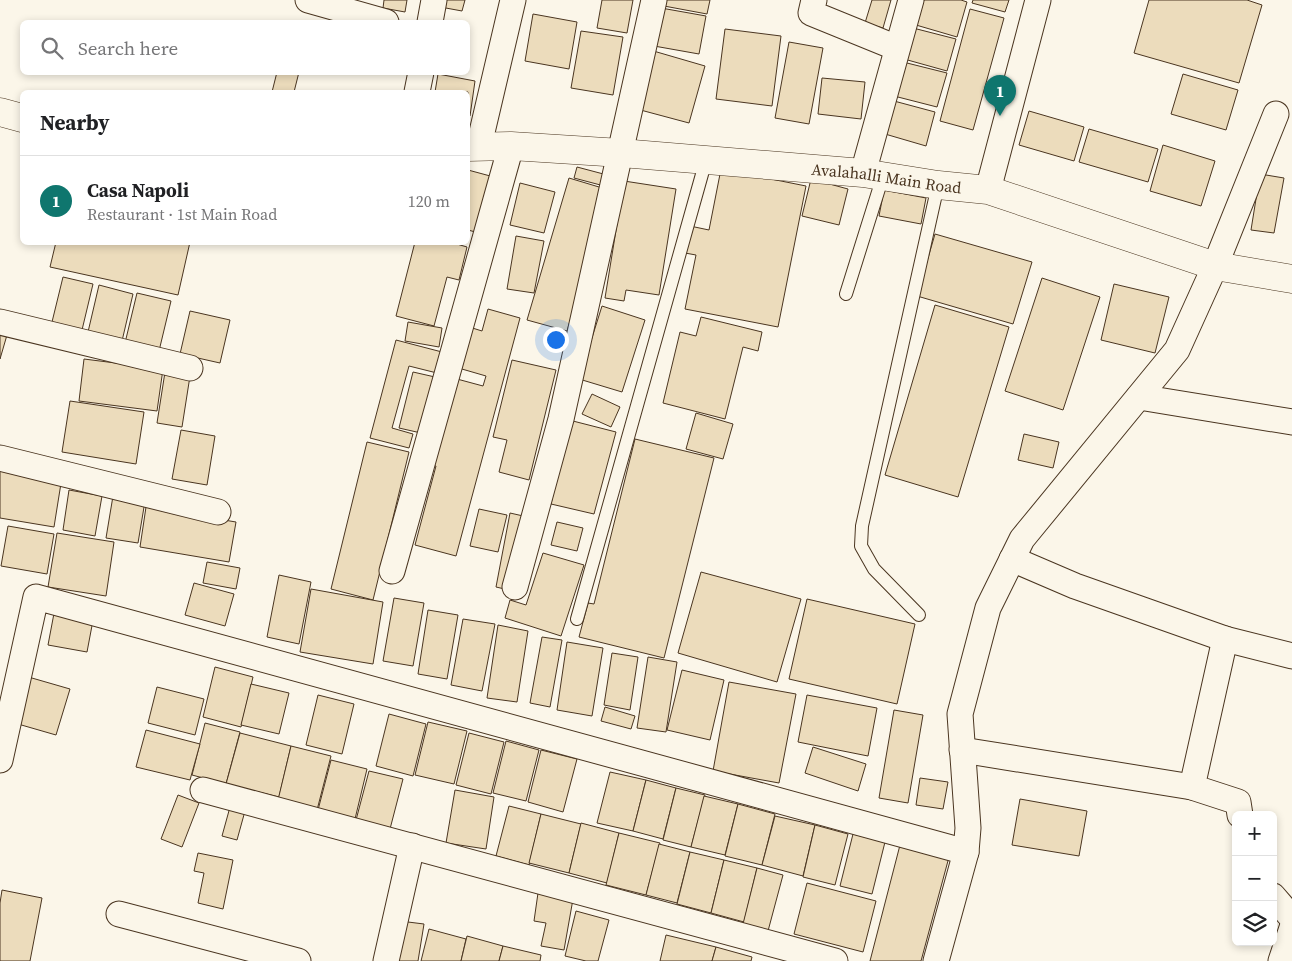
<!DOCTYPE html>
<html lang="en">
<head>
<meta charset="utf-8">
<style>
  :root { --surface:#fff; --page:#f6f6f6; --text:#202124; --muted:#757577; --line:#e0e0e0; --accent:#0f766e }
  body { margin:0; font-family:"Source Serif 4",serif; background:var(--page); color:var(--text) }
  .controls { position:absolute; right:15px; bottom:15px; display:grid; overflow:hidden; border-radius:8px; box-shadow:0 2px 8px #0003 }
  .controls button { width:45px; height:45px; display:grid; place-items:center; padding:0; border:0; border-bottom:1px solid var(--line); background:var(--surface); color:var(--text); font:25px sans-serif }
  .you { position:absolute; left:555px; top:339px; width:18px; height:18px; margin:-12px; border:4px solid #fff; border-radius:50%; background:#1a73e8; box-shadow:0 0 0 8px #1a73e833 }
  .badge { display:grid; place-items:center; width:32px; height:32px; border-radius:50%; background:var(--accent); color:#fff; font-size:16px; font-weight:700 }
  .pin { position:absolute; translate:-50% -41px; filter:drop-shadow(0 1px 2px #0008) }
  .pin::after { content:''; position:absolute; top:26px; width:18px; height:15px; background:inherit; clip-path:polygon(0 0,100% 0,50% 100%) }
  .list { margin:0; padding:0; list-style:none }
  h2 { display:flex; justify-content:space-between; align-items:center; height:65px; margin:0; padding:0 20px; font-size:21px }
  h2 small { font-size:16px; font-weight:400; color:var(--muted) }
  .list li { display:grid; grid-template-columns:32px 1fr auto; gap:15px; align-items:center; box-sizing:border-box; height:90px; padding:0 20px; border-top:1px solid var(--line) }
  .list b { display:block; font-size:19px; white-space:nowrap }
  .list p { margin:0; font-size:16px; white-space:nowrap; color:var(--muted) }
  .list em { font-size:16px; font-style:normal; color:var(--muted) }
  .icon { flex:none; width:28px; height:28px; fill:none; stroke:currentColor; stroke-width:2; stroke-linecap:round; stroke-linejoin:round }
  .map { position:relative; flex:none; width:1292px; height:961px; overflow:hidden }
  .search { position:absolute; background:var(--surface); box-shadow:0 2px 8px #0003; left:20px; top:20px; width:450px; height:55px; display:flex; align-items:center; gap:12px; box-sizing:border-box; padding:0 18px; border-radius:8px; color:var(--muted); font-size:19px }
  .panel { position:absolute; background:var(--surface); box-shadow:0 2px 8px #0003; left:20px; top:90px; width:450px; height:155px; border-radius:8px }
  .map>svg:first-child { display:block }
</style>
</head>
<body>
<div class="map">
<svg width="1292" height="961" viewBox="0 0 1292 961">
  <rect width="100%" height="100%" fill="#fbf6e9"/>
  <g fill="#ecdcbc" stroke="#4a3520">
    <path d="M384 0H407L405 12 383 8Z"/>
    <path d="M437 0H465L462 11 435 6Z"/>
    <path d="M602 0H633L627 33 597 28Z"/>
    <path d="M665 0H710L707 14 664 6Z"/>
    <path d="M872 0H891L883 28 865 23Z"/>
    <path d="M924 0H961L967 2 957 37 916 25Z"/>
    <path d="M973 0H1009L1005 12 972 3Z"/>
    <path d="M1149 0H1247L1262 5 1239 83 1134 53Z"/>
    <path d="M661 8 706 16 699 54 654 46Z"/>
    <path d="M970 9 1004 18 973 130 940 121Z"/>
    <path d="M533 14 577 22 569 69 525 61Z"/>
    <path d="M913 28 956 39 947 71 904 59Z"/>
    <path d="M725 29 781 36 772 106 716 99Z"/>
    <path d="M581 31 623 37 613 95 571 88Z"/>
    <path d="M789 42 823 48 809 124 775 118Z"/>
    <path d="M650 50 705 66 689 123 633 108Z"/>
    <path d="M903 62 947 73 937 107 894 96Z"/>
    <path d="M277 72H299L294 92H272Z"/>
    <path d="M438 74 475 81 470 116H468V92H435Z"/>
    <path d="M1183 74 1238 90 1226 130 1171 114Z"/>
    <path d="M822 78 865 82 861 119 818 114Z"/>
    <path d="M894 101 935 112 926 146 885 134Z"/>
    <path d="M1029 111 1084 127 1074 161 1019 145Z"/>
    <path d="M1089 129 1158 149 1148 182 1079 162Z"/>
    <path d="M1163 145 1215 161 1201 206 1150 191Z"/>
    <path d="M577 167 611 176 608 187 574 178Z"/>
    <path d="M721 169 806 186 778 327 685 309 696 255 685 253 690 226 709 230Z"/>
    <path d="M468 170 494 177 479 233 468 230Z"/>
    <path d="M1260 174 1284 178 1274 233 1251 230Z"/>
    <path d="M569 178 609 190 567 331 527 320Z"/>
    <path d="M811 179 848 189 839 225 802 216Z"/>
    <path d="M624 181 676 189 659 295 626 290 624 301 605 298Z"/>
    <path d="M520 183 555 192 544 233 510 225Z"/>
    <path d="M884 190 926 198 921 224 879 216Z"/>
    <path d="M935 234 1032 262 1013 324 917 296Z"/>
    <path d="M516 236 544 241 534 293 507 289Z"/>
    <path d="M56 242H190L178 295 50 267Z"/>
    <path d="M415 242H450L467 247 459 280 447 277 434 326 396 316Z"/>
    <path d="M63 277 93 284 82 330 52 322Z"/>
    <path d="M1042 278 1100 297 1063 410 1005 391Z"/>
    <path d="M1114 284 1169 297 1155 353 1101 340Z"/>
    <path d="M99 285 133 294 122 341 88 332Z"/>
    <path d="M137 293 171 301 159 351 125 343Z"/>
    <path d="M935 305 1009 327 958 497 885 475Z"/>
    <path d="M602 306 645 320 622 392 579 379Z"/>
    <path d="M488 309 520 318 456 556 415 545 436 466 426 464 457 379 483 386 486 376 455 367 466 326 482 331Z"/>
    <path d="M190 311 230 320 220 363 180 354Z"/>
    <path d="M701 317 762 332 758 351 743 347 725 419 663 403 680 332 696 336Z"/>
    <path d="M408 322 442 328 439 347 405 341Z"/>
    <path d="M0 334 7 335 0 359Z"/>
    <path d="M396 340 442 352 437 373 409 366 392 428 413 434 409 448 370 438Z"/>
    <path d="M84 359 163 369 157 411 79 401Z"/>
    <path d="M512 360 556 370 529 480 499 472 507 440 493 437Z"/>
    <path d="M165 372 190 376 182 427 157 423Z"/>
    <path d="M413 372 435 377 421 433 399 428Z"/>
    <path d="M592 394 620 407 611 427 582 414Z"/>
    <path d="M70 401 144 412 136 464 62 452Z"/>
    <path d="M696 413 733 424 723 459 686 449Z"/>
    <path d="M569 420 616 432 594 514 551 504Z"/>
    <path d="M181 430 215 436 207 485 172 479Z"/>
    <path d="M1024 434 1059 442 1053 468 1018 460Z"/>
    <path d="M635 439 714 458 664 658 579 637 588 603 594 604Z"/>
    <path d="M367 442 409 452 373 600 331 589Z"/>
    <path d="M0 467 62 477 54 527 0 518Z"/>
    <path d="M69 490 102 496 95 536 63 530Z"/>
    <path d="M113 496 145 501 138 543 106 538Z"/>
    <path d="M146 507 236 522 229 562 140 547Z"/>
    <path d="M479 509 507 515 498 552 470 546Z"/>
    <path d="M510 513 532 518 509 590 496 587Z"/>
    <path d="M557 522 583 528 577 551 551 545Z"/>
    <path d="M8 526 54 534 47 574 1 566Z"/>
    <path d="M57 533 114 542 106 596 48 587Z"/>
    <path d="M543 553 584 565 561 636 505 618 510 600 526 605Z"/>
    <path d="M207 562 240 568 236 589 203 583Z"/>
    <path d="M701 572 801 599 777 682 678 653Z"/>
    <path d="M279 575 311 582 299 644 267 637Z"/>
    <path d="M194 583 234 594 225 626 185 615Z"/>
    <path d="M311 589 383 602 373 664 300 652Z"/>
    <path d="M394 598 424 603 413 666 383 661Z"/>
    <path d="M807 599 915 624 897 704 789 679Z"/>
    <path d="M55 608 94 615 87 652 48 645Z"/>
    <path d="M428 610 458 615 447 679 418 674Z"/>
    <path d="M463 619 495 624 482 691 451 685Z"/>
    <path d="M498 625 528 631 517 702 487 698Z"/>
    <path d="M542 637 562 640 550 707 530 703Z"/>
    <path d="M567 642 603 648 592 716 557 710Z"/>
    <path d="M612 653 638 657 630 710 604 705Z"/>
    <path d="M648 657 677 662 666 732 637 728Z"/>
    <path d="M215 667 253 677 241 727 203 717Z"/>
    <path d="M682 670 724 680 710 740 667 730Z"/>
    <path d="M25 676 70 689 56 735 11 722Z"/>
    <path d="M729 682 796 694 779 783 713 771Z"/>
    <path d="M251 684 289 693 279 734 241 725Z"/>
    <path d="M157 687 204 699 195 735 148 723Z"/>
    <path d="M318 695 354 704 342 754 306 745Z"/>
    <path d="M807 695 877 708 868 756 798 742Z"/>
    <path d="M605 707 635 716 631 729 601 721Z"/>
    <path d="M894 710 923 715 908 803 879 798Z"/>
    <path d="M389 714 426 724 413 776 376 766Z"/>
    <path d="M428 722 467 731 454 784 415 775Z"/>
    <path d="M205 723 240 732 226 784 192 775Z"/>
    <path d="M146 730 200 744 190 780 136 767Z"/>
    <path d="M240 733 291 746 279 797 226 784Z"/>
    <path d="M469 733 504 742 491 794 456 785Z"/>
    <path d="M506 741 539 750 526 801 493 793Z"/>
    <path d="M291 746 331 756 317 810 278 800Z"/>
    <path d="M813 747 866 764 858 791 805 773Z"/>
    <path d="M541 750 577 759 563 812 528 802Z"/>
    <path d="M331 760 367 769 355 819 318 810Z"/>
    <path d="M369 771 403 779 390 829 356 820Z"/>
    <path d="M610 772 646 780 633 831 597 823Z"/>
    <path d="M920 778 948 782 943 809 916 805Z"/>
    <path d="M646 780 676 788 663 839 633 831Z"/>
    <path d="M676 788 705 795 691 847 663 840Z"/>
    <path d="M455 790 494 797 486 849 446 843Z"/>
    <path d="M178 795 199 803 182 847 161 839Z"/>
    <path d="M704 796 738 804 725 855 691 847Z"/>
    <path d="M1020 799 1087 811 1079 856 1012 845Z"/>
    <path d="M738 804 775 814 762 865 725 856Z"/>
    <path d="M509 806 541 814 529 865 496 856Z"/>
    <path d="M230 807 245 811 237 840 222 836Z"/>
    <path d="M541 814 581 824 569 873 529 863Z"/>
    <path d="M775 816 815 825 803 876 762 865Z"/>
    <path d="M581 823 619 833 607 883 569 873Z"/>
    <path d="M815 825 848 834 835 885 803 877Z"/>
    <path d="M619 833 660 843 646 895 606 885Z"/>
    <path d="M853 834 885 842 872 894 840 886Z"/>
    <path d="M659 844 690 852 677 903 646 895Z"/>
    <path d="M900 845 949 857 921 961H870Z"/>
    <path d="M690 852 724 860 711 913 677 904Z"/>
    <path d="M198 853 233 860 223 909 198 903 204 873 194 871Z"/>
    <path d="M724 860 757 868 744 922 711 913Z"/>
    <path d="M757 868 783 875 768 931 743 924Z"/>
    <path d="M807 883 876 901 863 952 794 934Z"/>
    <path d="M2 890 42 898 30 961H0V903Z"/>
    <path d="M538 893 573 899 564 950 541 946 546 923 534 921Z"/>
    <path d="M576 911 609 920 598 961H586L565 956Z"/>
    <path d="M400 921 424 924 418 961H391Z"/>
    <path d="M429 929 466 939 461 961H421Z"/>
    <path d="M666 935 716 947 712 961H660Z"/>
    <path d="M467 936 503 946 499 961H461Z"/>
    <path d="M503 946 541 955 540 961H499Z"/>
    <path d="M716 947 752 957 751 961H712Z"/>
  </g>
  <g fill="none" stroke-linecap="round" stroke-linejoin="round">
    <defs>
      <g id="service">
        <path d="M846 294 883 176"/>
        <path d="M919 615 874 569 861 546 862 526 938 185"/>
        <path d="M577 619 706 160"/>
      </g>
      <g id="minor">
        <path d="M308 0 386 22"/>
        <path d="M814 0 811 13 897 48"/>
        <path d="M430 22 434 0"/>
        <path d="M417 92 421 72"/>
        <path d="M479 145 513 0"/>
        <path d="M863 173 911 0"/>
        <path d="M988 190 1038 0"/>
        <path d="M0 322 190 368"/>
        <path d="M1139 397 1292 422"/>
        <path d="M0 458 218 512"/>
        <path d="M1012 559 1075 586 1225 639 1292 656"/>
        <path d="M392 571 511 146"/>
        <path d="M515 587 561 419 654 0"/>
        <path d="M1225 639 1192 787 1238 802 1240 815"/>
        <path d="M962 750 1192 787"/>
        <path d="M0 760 36 597 966 852"/>
        <path d="M203 790 835 961"/>
        <path d="M1273 896 1292 918"/>
        <path d="M119 914 298 961"/>
        <path d="M386 961 412 846"/>
        <path d="M936 961 966 852 968 828 960 714 988 608 1022 539 1177 350 1215 266 1276 114"/>
        <path d="M1281 961 1292 928"/>
      </g>
      <g id="secondary">
        <path d="M0 112 22 118"/>
        <path id="s1" d="M468 147 511 146 621 153 863 173 938 185 988 190 1215 266 1292 279"/>
      </g>
    </defs>
    <use href="#service" stroke="#4a3520" stroke-width="14"/>
    <use href="#minor" stroke="#4a3520" stroke-width="27"/>
    <use href="#secondary" stroke="#4a3520" stroke-width="29"/>
    <use href="#service" stroke="#fbf6e9" stroke-width="12"/>
    <use href="#minor" stroke="#fbf6e9" stroke-width="25"/>
    <use href="#secondary" stroke="#fbf6e9" stroke-width="28"/>
  </g>
  <g text-anchor="middle" stroke-width="4" stroke-linejoin="round" paint-order="stroke">
    <g font-size="16" fill="#4a3520" stroke="#fbf6e9">
      <text dy="6" stroke="none"><textPath href="#s1" startOffset="420">Avalahalli Main Road</textPath></text>
    </g>
  </g>
</svg>
<div class="controls">
<button>+</button>
<button>−</button>
<button><svg class="icon" aria-label="layers" viewBox="0 0 24 24"><path d="M12 4l9 5-9 5-9-5zM3 14l9 5 9-5"/></svg></button>
</div>
<div class="you"></div>
<div class="pin badge" style="left:1000px;top:116px">1</div>
<div class="search"><svg class="icon" aria-label="search" viewBox="0 0 24 24"><circle cx="10" cy="10" r="6"/><path d="M15 15l6 6"/></svg>Search here</div>
<section class="panel">
<h2>Nearby<small></small></h2>
<ul class="list">
<li><span class="badge">1</span><div><b>Casa Napoli</b><p>Restaurant · 1st Main Road</p></div><em>120 m</em></li>
</ul>
</section>
</div>
</body>
</html>
